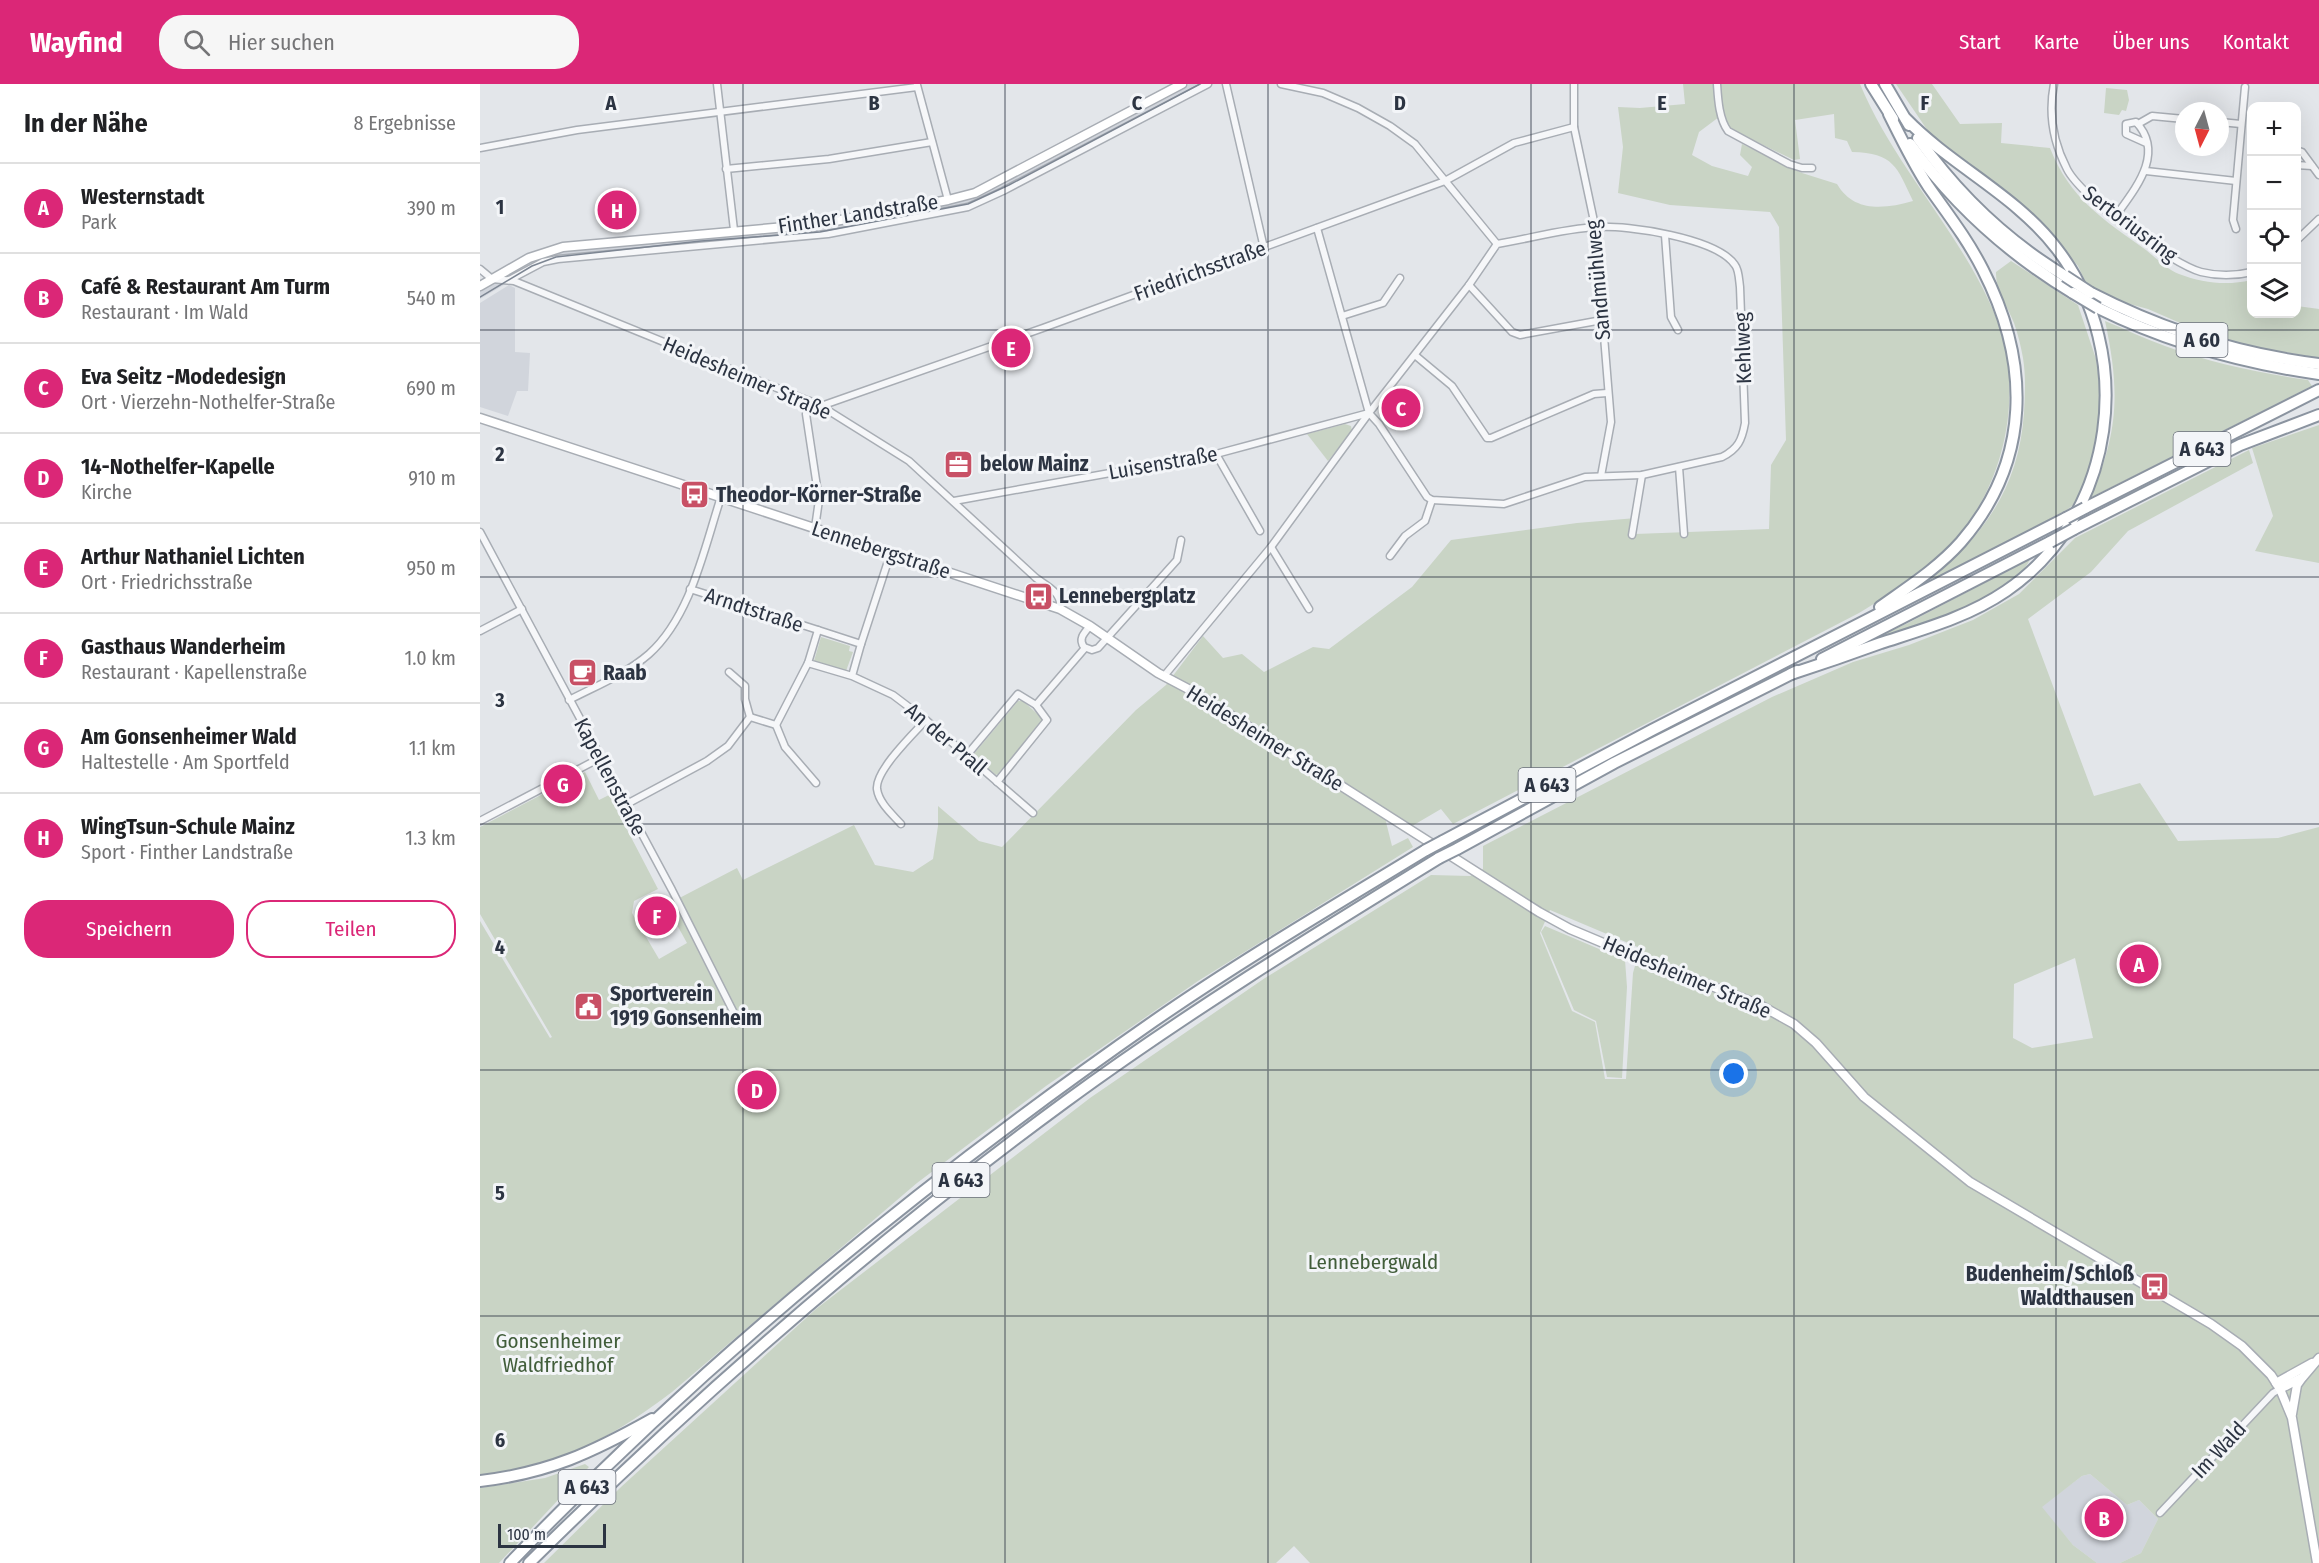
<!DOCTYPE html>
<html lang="de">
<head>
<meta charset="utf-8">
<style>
  :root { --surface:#fff; --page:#f6f6f6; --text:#202124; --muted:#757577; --line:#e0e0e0; --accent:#db2777 }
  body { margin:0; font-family:"Fira Sans Condensed",sans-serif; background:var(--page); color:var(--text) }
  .controls { position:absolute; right:18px; top:18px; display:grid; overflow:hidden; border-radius:12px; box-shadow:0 6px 24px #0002 }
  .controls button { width:54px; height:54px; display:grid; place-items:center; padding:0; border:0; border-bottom:2px solid var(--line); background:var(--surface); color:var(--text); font:30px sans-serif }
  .compass { position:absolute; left:1695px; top:18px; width:54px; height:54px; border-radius:50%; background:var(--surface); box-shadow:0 6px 24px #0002; rotate:186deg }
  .scale { position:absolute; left:18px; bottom:15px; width:108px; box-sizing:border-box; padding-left:6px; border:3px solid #2c3442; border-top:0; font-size:16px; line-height:21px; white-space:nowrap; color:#2c3442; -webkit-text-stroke:4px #f3f5f8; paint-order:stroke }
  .you { position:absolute; left:1254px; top:990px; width:21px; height:21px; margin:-15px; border:4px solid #fff; border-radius:50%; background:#1a73e8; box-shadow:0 0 0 9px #1a73e833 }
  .badge { display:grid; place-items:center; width:39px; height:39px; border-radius:50%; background:var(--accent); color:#fff; font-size:20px; font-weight:700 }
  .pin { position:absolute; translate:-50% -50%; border:3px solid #fff; box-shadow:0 2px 6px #0006 }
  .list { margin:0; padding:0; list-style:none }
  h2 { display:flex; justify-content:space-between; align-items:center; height:78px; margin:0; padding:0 24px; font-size:26px }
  h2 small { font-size:20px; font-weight:400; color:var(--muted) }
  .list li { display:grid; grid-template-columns:39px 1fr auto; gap:18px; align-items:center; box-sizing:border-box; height:90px; padding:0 24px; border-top:2px solid var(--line) }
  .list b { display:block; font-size:22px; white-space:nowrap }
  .list p { margin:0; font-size:20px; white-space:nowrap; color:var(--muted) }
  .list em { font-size:20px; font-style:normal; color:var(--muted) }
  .actions { display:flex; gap:12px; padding:18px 24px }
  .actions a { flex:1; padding:14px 0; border:2px solid var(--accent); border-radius:24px; text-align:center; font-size:21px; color:var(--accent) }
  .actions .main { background:var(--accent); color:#fff }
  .icon { flex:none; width:33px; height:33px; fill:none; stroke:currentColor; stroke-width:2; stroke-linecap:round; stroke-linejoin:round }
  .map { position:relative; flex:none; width:1839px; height:1479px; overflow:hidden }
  header { display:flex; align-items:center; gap:36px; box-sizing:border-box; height:84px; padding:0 30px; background:var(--accent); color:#fff }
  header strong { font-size:28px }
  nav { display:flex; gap:33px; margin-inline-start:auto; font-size:21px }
  .search { width:420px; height:54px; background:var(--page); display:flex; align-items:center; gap:15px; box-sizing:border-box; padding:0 21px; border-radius:24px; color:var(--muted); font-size:22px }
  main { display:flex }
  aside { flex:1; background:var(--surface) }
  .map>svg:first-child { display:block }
</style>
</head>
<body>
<header>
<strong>Wayfind</strong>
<div class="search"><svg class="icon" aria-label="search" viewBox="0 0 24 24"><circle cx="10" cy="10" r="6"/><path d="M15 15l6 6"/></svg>Hier suchen</div>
<nav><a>Start</a><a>Karte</a><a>Über uns</a><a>Kontakt</a></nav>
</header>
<main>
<aside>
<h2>In der Nähe<small>8 Ergebnisse</small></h2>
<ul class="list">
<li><span class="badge">A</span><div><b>Westernstadt</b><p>Park</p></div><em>390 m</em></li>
<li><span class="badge">B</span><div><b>Café &amp; Restaurant Am Turm</b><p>Restaurant · Im Wald</p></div><em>540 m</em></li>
<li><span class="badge">C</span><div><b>Eva Seitz -Modedesign</b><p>Ort · Vierzehn-Nothelfer-Straße</p></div><em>690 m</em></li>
<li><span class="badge">D</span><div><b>14-Nothelfer-Kapelle</b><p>Kirche</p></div><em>910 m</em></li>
<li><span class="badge">E</span><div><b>Arthur Nathaniel Lichten</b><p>Ort · Friedrichsstraße</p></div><em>950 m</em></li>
<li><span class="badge">F</span><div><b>Gasthaus Wanderheim</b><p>Restaurant · Kapellenstraße</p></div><em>1.0 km</em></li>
<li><span class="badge">G</span><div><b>Am Gonsenheimer Wald</b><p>Haltestelle · Am Sportfeld</p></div><em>1.1 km</em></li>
<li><span class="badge">H</span><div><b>WingTsun-Schule Mainz</b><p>Sport · Finther Landstraße</p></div><em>1.3 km</em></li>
</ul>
<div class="actions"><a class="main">Speichern</a><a>Teilen</a></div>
</aside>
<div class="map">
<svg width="1839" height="1479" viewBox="0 0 1839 1479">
  <rect width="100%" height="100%" fill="#e3e6ea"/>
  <g fill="#d1d5dc">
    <path d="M709 0H724L514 110 483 123 360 147 56 178 32 192 29 190 59 174 87 166 341 143 509 106Z"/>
    <path d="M14 198 27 199 0 215V206Z"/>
    <path d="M29 201 35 204V268L50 269 48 307H37L28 332 0 323V219Z"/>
    <path d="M1610 1390 1647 1421 1659 1416 1678 1435 1661 1469 1640 1479H1617L1593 1461 1561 1423 1602 1392Z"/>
  </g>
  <g fill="#c9d4c5" fill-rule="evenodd">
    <path d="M1203 0H1380C1412 77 1473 141 1508 215 1514 228 1521 244 1524 258 1539 321 1523 396 1482 447 1455 482 1417 506 1379 529L973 740 961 725 932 742 910 727 906 738 912 762 928 754 933 763 718 897 566 1002 437 1099 192 1308C135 1351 73 1388 0 1390V837L70 954 72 953 0 830V743L105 688 119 716 129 711 178 805 154 817 152 829 179 875 207 859 186 821 257 784 263 796 374 741 395 781 433 788 453 775 458 742V722L499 757 522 763 656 626 686 601 723 552 743 574 762 570 784 588 833 563 849 565 932 503 971 456 1097 439 1156 434 1155 450 1289 445 1291 381 1306 356 1299 143 1290 128 1190 121 1138 109 1143 63 1138 23 1160 24 1205 20ZM1243 30 1250 45 1314 76 1320 75 1315 36 1354 30 1355 54 1367 57 1372 68C1414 69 1417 83 1433 117 1405 125 1374 129 1357 100L1322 89 1262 60 1260 71 1272 83 1268 92 1232 82 1212 71 1219 48Z"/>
    <path d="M1416 0H1452L1480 40 1522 39 1521 59 1570 64C1590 115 1623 135 1666 166 1676 174 1688 186 1699 190 1723 199 1747 202 1771 196L1772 230H1816L1817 222 1839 225V274L1769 262 1730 252 1668 225 1642 218 1607 201 1598 182 1561 139 1467 68 1448 47Z"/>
    <path d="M1626 4 1647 6 1649 16 1646 27 1642 26 1639 31 1624 29Z"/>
    <path d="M1531 177 1598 221 1616 275 1621 312 1618 348 1605 399 1596 419 1588 425 1434 509C1497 459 1538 412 1544 329 1545 311 1546 293 1543 274 1541 263 1538 250 1534 239 1528 223 1515 205 1516 188Z"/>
    <path d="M1625 237C1645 245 1665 255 1685 262 1731 279 1779 289 1828 296L1832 302 1610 414C1639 349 1640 306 1625 237Z"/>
    <path d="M865 340 871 342 872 347 848 377 827 350Z"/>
    <path d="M1839 341V479L1775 467 1793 432 1772 364Z"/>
    <path d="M1769 366 1773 379 1648 447 1611 488 1548 535 1614 712 1660 699 1698 757 1798 754 1839 743V1479H1640L1661 1469 1678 1435 1659 1416 1647 1421 1610 1390 1602 1392 1562 1423 1593 1461 1617 1479H830L814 1462 796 1479H64L141 1403 336 1225 610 1014 785 894 951 791 990 792 1003 785V762L1292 613 1373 578 1429 561 1493 536 1539 510 1595 454ZM1070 826 1160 864 1153 889 1146 995H1125L1115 938 1092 927 1060 849ZM1595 874 1613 954 1552 964 1533 954 1534 900Z"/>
    <path d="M1550 475C1535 515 1403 555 1363 569L1428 539Z"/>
    <path d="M341 553 370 562 369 567 373 568 366 587 334 577Z"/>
    <path d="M538 617H543L563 635 562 638 518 690 516 691 493 671Z"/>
    <path d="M1065 842 1145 876 1147 903 1142 994 1127 993 1116 937 1094 926 1061 848Z"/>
    <path d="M105 1380 109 1383 19 1479H0V1404L65 1394Z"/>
  </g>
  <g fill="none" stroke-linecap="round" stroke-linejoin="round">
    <defs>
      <g id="street">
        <path d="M237 0 254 146"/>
        <path d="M746 0 784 164"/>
        <path d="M801 0 843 9 878 24 910 42 935 60 1017 160"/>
        <path d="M1094 0V43L1115 142 1131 338 1121 392"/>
        <path d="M1237 0C1238 15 1239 35 1248 47L1309 80 1322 84H1332"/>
        <path d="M1574 0C1568 30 1573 58 1587 85 1601 113 1691 180 1721 188 1737 192 1755 192 1772 188"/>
        <path d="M437 1 468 116"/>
        <path d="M1740 38 1761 40"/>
        <path d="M1658 40 1672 32 1704 35"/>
        <path d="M0 64 97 46 437 3"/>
        <path d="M1816 66 1822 68 1839 91"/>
        <path d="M1816 81 1832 82"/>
        <path d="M246 85 349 75 452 58"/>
        <path d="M1666 87 1756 97"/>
        <path d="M1635 133C1654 106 1686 70 1656 38L1646 40V50L1666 59"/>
        <path d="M1756 145 1753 136 1765 3"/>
        <path d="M1185 151 1191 233 1198 246"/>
        <path d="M1816 157 1839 135"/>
        <path d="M0 185 12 195 34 197 341 322 429 377 556 494C567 502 583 509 580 525"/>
        <path d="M29 196 63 178 78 175 348 150 488 123 523 107 728 0"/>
        <path d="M989 201 1032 248 1040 251 1122 236"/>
        <path d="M862 232 903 219 920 194"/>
        <path d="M936 272 972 302 1007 354H1011L1114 310 1127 309"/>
        <path d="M330 317 326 330 339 416 335 444"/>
        <path d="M341 322 563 244 965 97 1034 59 1094 43"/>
        <path d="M736 370 780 447"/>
        <path d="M1199 383 1204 450"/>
        <path d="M474 417 736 370 889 329"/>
        <path d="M0 448 192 806 259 939"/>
        <path d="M1152 451 1162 391"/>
        <path d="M791 463 829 525"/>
        <path d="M910 472 925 452 945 437 952 416"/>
        <path d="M210 505 338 546"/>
        <path d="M610 542C604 549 598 555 604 563L612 566 618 564 697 476 701 456"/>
        <path d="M0 547 42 525"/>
        <path d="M381 560 411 468"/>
        <path d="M249 588 265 602V615L270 633"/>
        <path d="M372 592 381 560 338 546 328 579 372 592 413 611 446 636 553 729"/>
        <path d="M684 592 791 463 889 329 989 201 1017 160C1048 155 1086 144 1117 143 1148 141 1237 154 1255 181 1259 186 1259 196 1260 203L1265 339C1262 356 1258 365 1242 373L1162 391 1105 393 1024 420 952 416 947 413 899 340 889 329 837 144"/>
        <path d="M89 616C116 602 146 590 169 570 211 532 224 465 241 413"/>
        <path d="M556 621 605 564"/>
        <path d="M296 641 305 663 336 699"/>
        <path d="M487 671 538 610 556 621 567 636 517 698"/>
        <path d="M145 721 227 677 248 662 270 633 296 641 328 579"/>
        <path d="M0 737 120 674"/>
        <path d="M421 740C412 730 399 719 397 705 395 687 433 650 446 636"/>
        <path d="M1680 1429 1793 1309 1800 1305"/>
      </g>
      <g id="secondary">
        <path d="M0 202 49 174 83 163 339 140 468 116 495 109 512 100 702 0"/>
        <path d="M0 334 580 525 610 542 678 589 714 608 1059 828 1090 845 1147 869 1280 921 1314 940 1336 959 1384 1013 1490 1098 1731 1240 1762 1262 1791 1291 1800 1305 1812 1334 1837 1479"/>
        <path d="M1796 1299 1832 1279"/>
        <path d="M1800 1305 1823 1293 1839 1274"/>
        <path d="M1812 1330 1817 1301 1822 1294"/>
      </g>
      <g id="highway">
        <path d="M1391 0 1413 35"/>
        <path d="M1405 0 1429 41"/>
        <path d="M1438 54C1477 109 1527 157 1585 192"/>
        <path d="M1430 60C1474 121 1530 171 1593 209"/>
        <path d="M1611 209C1683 246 1758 270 1839 280"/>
        <path d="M1618 224C1689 259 1761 279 1839 290"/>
        <path d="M1605 424 1839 306"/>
        <path d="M1594 445 1760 361 1839 331"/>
        <path d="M1400 523C1428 503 1458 484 1481 458 1552 376 1550 278 1503 186 1488 156 1467 129 1448 102 1433 79 1421 54 1409 30"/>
        <path d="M1342 575 1570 458"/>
        <path d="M1311 590C1342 580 1371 570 1401 559 1444 545 1488 533 1526 507 1637 432 1657 269 1577 165 1536 111 1473 83 1426 35"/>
        <path d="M963 757 1172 646 1586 434"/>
        <path d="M977 765 1134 679 1317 587"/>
        <path d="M0 1397C69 1389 113 1368 172 1335"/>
        <path d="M30 1479C224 1277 444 1097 674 937 762 876 854 822 946 766"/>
        <path d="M49 1479C217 1313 394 1158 585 1018 705 930 832 852 959 774"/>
      </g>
    </defs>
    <use href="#street" stroke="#a8adb4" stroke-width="9"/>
    <use href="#secondary" stroke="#a8adb4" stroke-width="11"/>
    <use href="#highway" stroke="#8b94a0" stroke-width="14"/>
    <use href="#street" stroke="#f6f7f9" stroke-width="6"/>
    <use href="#secondary" stroke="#fff" stroke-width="8"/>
    <use href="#highway" stroke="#fff" stroke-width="10"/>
    <path stroke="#7d8693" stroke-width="1.5" d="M0 213 52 182 76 173 221 157 340 148 488 120 529 101 720 0"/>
    <defs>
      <g id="highway-bridge">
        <path d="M1585 192 1611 209"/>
        <path d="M1593 209 1618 224"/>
        <path d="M1586 434 1605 424"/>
        <path d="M1570 458 1594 445"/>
        <path d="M946 766 963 757"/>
        <path d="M959 774 977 765"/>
      </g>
    </defs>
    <use href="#highway-bridge" stroke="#8b94a0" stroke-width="14" stroke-linecap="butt"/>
    <use href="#highway-bridge" stroke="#fff" stroke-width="10"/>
  </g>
  <path fill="none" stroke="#2c3442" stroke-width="1.5" stroke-opacity="0.55" d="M263 0V1479M525 0V1479M788 0V1479M1051 0V1479M1314 0V1479M1576 0V1479M0 246H1839M0 493H1839M0 740H1839M0 986H1839M0 1232H1839"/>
  <defs>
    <symbol id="office-square" viewBox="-11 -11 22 22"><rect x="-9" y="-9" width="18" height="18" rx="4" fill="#c85065" stroke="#f3f5f8"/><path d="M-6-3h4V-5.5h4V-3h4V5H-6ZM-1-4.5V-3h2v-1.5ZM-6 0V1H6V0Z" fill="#fff"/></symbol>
    <symbol id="bus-square" viewBox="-11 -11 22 22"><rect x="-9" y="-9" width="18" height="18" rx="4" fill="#c85065" stroke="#f3f5f8"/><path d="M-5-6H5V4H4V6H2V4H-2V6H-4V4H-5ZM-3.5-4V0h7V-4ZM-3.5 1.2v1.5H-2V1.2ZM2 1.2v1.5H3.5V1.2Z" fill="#fff"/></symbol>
    <symbol id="cafe-square" viewBox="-11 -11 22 22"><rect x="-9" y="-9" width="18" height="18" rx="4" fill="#c85065" stroke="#f3f5f8"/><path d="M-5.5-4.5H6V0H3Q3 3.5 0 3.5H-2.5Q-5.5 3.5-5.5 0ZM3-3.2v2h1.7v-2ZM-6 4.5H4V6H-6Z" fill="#fff"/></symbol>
    <symbol id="civic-square" viewBox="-11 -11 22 22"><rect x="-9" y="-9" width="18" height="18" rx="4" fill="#c85065" stroke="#f3f5f8"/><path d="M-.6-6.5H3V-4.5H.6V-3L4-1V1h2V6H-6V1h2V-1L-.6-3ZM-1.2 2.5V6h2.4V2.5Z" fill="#fff"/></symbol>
  </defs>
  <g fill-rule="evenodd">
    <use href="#office-square" x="462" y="364" width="33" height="33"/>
    <use href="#bus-square" x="198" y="394" width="33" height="33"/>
    <use href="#bus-square" x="542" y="496" width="33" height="33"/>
    <use href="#cafe-square" x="86" y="572" width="33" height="33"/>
    <use href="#civic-square" x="92" y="906" width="33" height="33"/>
    <use href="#bus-square" x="1658" y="1186" width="33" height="33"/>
  </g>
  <g text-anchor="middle" stroke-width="6" stroke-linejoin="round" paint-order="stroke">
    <g fill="#f3f5f8" stroke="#686e79" stroke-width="1.5">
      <rect x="1696.5" y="239" width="51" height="34" rx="4.5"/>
      <rect x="1693.5" y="348" width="57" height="34" rx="4.5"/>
      <rect x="1038.5" y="684" width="57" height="34" rx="4.5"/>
      <rect x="452.5" y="1079" width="57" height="34" rx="4.5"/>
      <rect x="78.5" y="1386" width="57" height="34" rx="4.5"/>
    </g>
    <g font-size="20" font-weight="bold" fill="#2c3442">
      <text x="1722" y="263">A 60</text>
      <text x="1722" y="372">A 643</text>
      <text x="1067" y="708">A 643</text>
      <text x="481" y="1103">A 643</text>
      <text x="107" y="1410">A 643</text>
    </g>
    <g font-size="21" fill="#2c3442" stroke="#f3f5f8">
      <text transform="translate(378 130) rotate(-9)" y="7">Finther Landstraße</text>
      <text transform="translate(1650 140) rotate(37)" y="7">Sertoriusring</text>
      <text transform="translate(720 187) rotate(-20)" y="7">Friedrichsstraße</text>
      <text transform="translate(1118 196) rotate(-95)" y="7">Sandmühlweg</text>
      <text transform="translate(1263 264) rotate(-92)" y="7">Kehlweg</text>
      <text transform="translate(267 294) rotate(23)" y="7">Heidesheimer Straße</text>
      <text transform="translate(683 379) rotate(-10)" y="7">Luisenstraße</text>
      <text transform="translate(401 466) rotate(18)" y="7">Lennebergstraße</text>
      <text transform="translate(274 526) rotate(18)" y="7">Arndtstraße</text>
      <text transform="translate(785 654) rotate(32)" y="7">Heidesheimer Straße</text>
      <text transform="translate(466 655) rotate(40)" y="7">An der Prall</text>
      <text transform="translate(130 693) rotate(62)" y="7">Kapellenstraße</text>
      <text transform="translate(1207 893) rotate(23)" y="7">Heidesheimer Straße</text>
      <text transform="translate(1739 1366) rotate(-47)" y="7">Im Wald</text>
    </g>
    <g font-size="21" font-weight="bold" fill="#2c3442" stroke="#f3f5f8" text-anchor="start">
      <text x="500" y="387">below Mainz</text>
      <text x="236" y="418">Theodor-Körner-Straße</text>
      <text x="579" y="519">Lennebergplatz</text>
      <text x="123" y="596">Raab</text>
      <text x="130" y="917">Sportverein<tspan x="130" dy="24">1919 Gonsenheim</tspan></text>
      <text x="1654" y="1197" text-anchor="end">Budenheim/Schloß<tspan x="1654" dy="24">Waldthausen</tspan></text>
    </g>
    <g font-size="21" fill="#415d3a" stroke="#f3f5f8">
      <text x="893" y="1185">Lennebergwald</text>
      <text x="78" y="1264">Gonsenheimer<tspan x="78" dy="24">Waldfriedhof</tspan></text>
    </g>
  </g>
  <g font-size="20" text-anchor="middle" font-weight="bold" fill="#2c3442" stroke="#f3f5f8" stroke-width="6" stroke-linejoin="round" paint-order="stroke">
    <text x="131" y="26">A</text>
    <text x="394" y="26">B</text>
    <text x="657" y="26">C</text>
    <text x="920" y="26">D</text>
    <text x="1182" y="26">E</text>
    <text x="1445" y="26">F</text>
    <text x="20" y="130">1</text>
    <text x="20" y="377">2</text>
    <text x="20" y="623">3</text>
    <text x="20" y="870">4</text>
    <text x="20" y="1116">5</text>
    <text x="20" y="1363">6</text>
  </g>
</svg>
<div class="controls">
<button>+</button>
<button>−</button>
<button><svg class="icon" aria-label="locate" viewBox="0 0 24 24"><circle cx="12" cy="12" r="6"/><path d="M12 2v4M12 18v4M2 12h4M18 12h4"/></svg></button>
<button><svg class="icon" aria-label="layers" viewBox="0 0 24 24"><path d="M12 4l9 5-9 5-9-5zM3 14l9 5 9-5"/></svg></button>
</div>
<svg class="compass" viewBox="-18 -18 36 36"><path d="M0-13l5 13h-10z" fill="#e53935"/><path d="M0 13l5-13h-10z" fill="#757577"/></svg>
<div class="scale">100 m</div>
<div class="you"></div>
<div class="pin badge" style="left:1659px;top:880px">A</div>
<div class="pin badge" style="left:1624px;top:1434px">B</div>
<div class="pin badge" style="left:921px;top:324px">C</div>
<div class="pin badge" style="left:277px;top:1006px">D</div>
<div class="pin badge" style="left:531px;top:264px">E</div>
<div class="pin badge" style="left:177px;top:832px">F</div>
<div class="pin badge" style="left:83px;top:700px">G</div>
<div class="pin badge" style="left:137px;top:126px">H</div>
</div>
</main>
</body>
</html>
